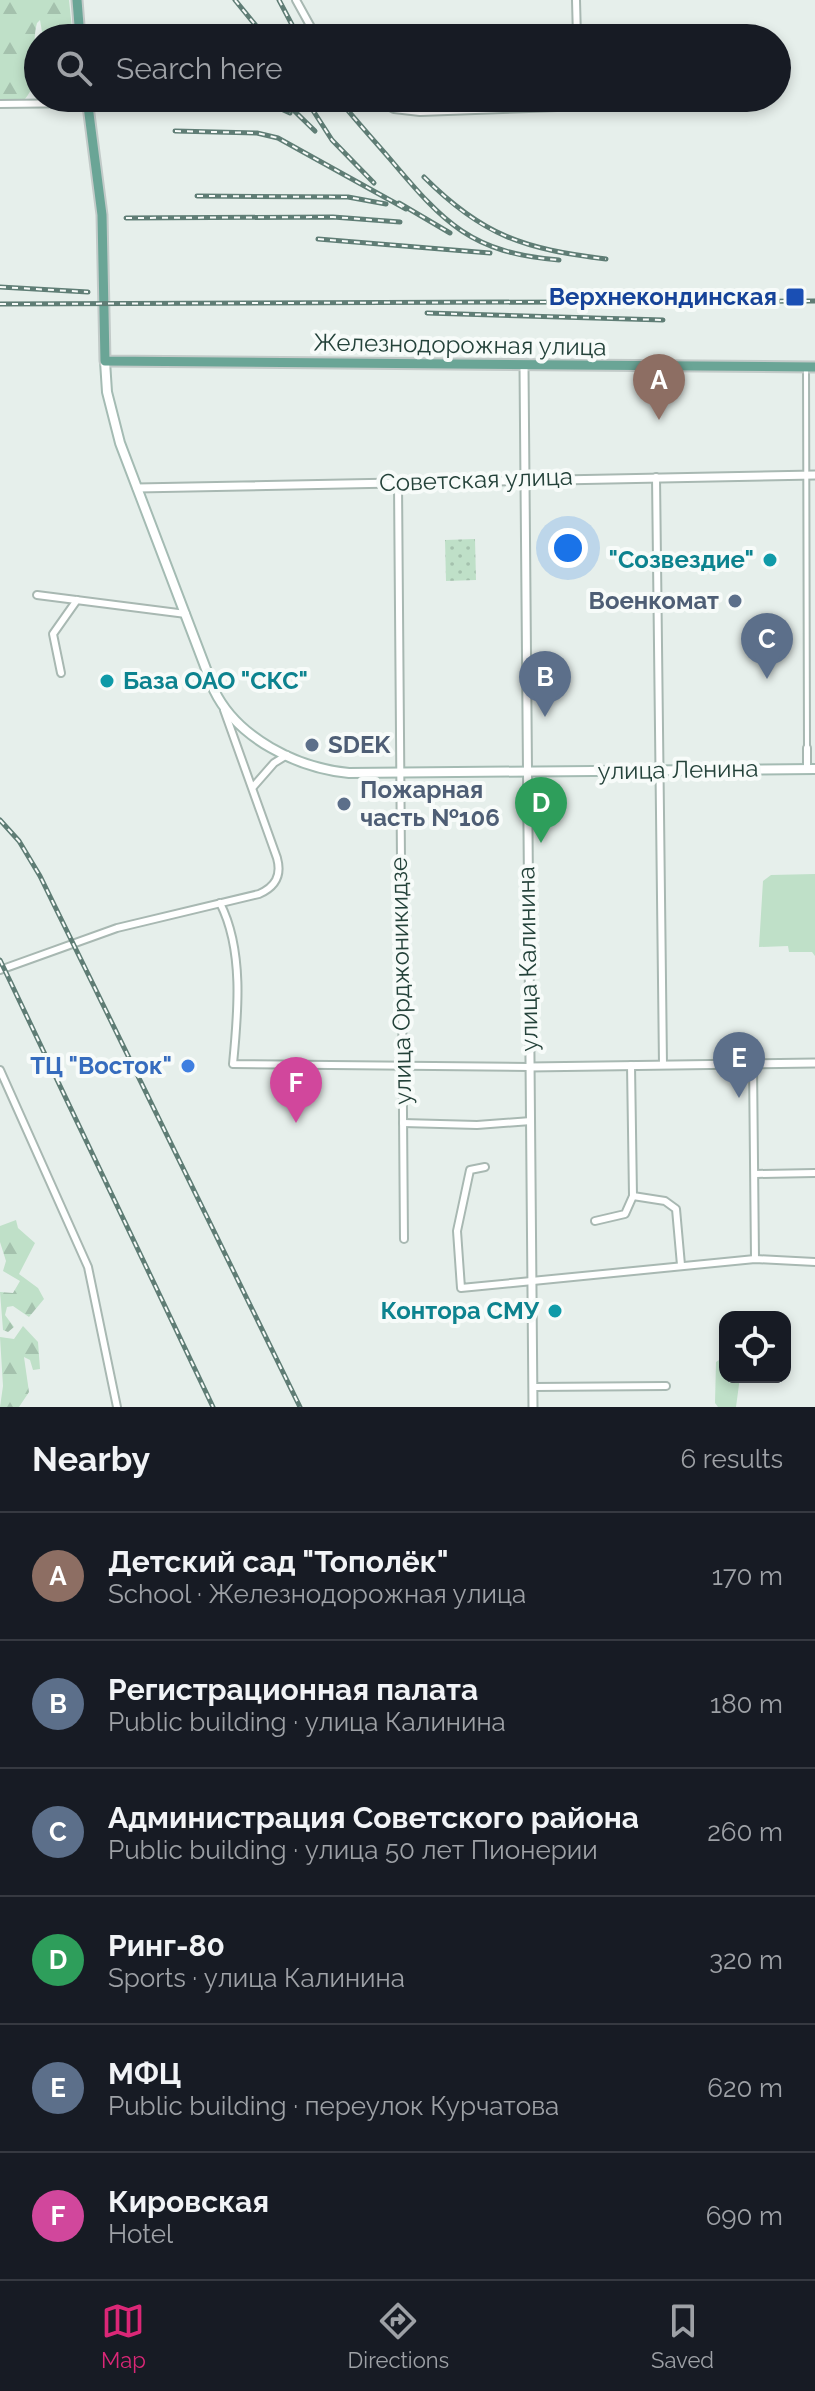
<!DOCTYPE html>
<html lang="en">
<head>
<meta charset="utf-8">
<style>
  :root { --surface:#171b24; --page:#20242c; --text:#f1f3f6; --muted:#9ea1a6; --line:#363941; --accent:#db2777 }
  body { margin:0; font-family:Raleway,sans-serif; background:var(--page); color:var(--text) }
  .controls { position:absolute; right:24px; bottom:24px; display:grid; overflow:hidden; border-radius:16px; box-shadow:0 4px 12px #0003 }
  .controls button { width:72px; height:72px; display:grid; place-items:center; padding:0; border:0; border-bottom:2px solid var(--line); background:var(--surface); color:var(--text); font:40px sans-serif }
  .you { position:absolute; left:568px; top:548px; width:28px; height:28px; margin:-20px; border:6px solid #fff; border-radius:50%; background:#1a73e8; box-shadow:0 0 0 12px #1a73e833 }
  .badge { display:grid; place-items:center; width:52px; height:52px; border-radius:50%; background:var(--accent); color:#fff; font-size:26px; font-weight:700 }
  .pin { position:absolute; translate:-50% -66px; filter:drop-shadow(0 2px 4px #0008) }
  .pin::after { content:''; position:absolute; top:42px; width:28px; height:24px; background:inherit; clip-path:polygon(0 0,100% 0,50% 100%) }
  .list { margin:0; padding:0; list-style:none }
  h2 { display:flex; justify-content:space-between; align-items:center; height:104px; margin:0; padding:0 32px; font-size:34px }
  h2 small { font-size:26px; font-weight:400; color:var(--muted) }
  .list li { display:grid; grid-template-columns:52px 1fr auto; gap:24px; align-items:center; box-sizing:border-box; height:128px; padding:0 32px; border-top:2px solid var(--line) }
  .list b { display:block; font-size:30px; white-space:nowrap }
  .list p { margin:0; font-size:26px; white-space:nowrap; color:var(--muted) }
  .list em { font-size:26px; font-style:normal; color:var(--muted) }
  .icon { flex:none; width:44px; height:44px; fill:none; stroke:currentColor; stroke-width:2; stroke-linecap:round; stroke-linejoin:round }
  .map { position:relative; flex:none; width:815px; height:1407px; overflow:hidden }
  .search { position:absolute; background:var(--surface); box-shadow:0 4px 12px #0003; left:24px; right:24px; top:24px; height:88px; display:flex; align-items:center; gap:20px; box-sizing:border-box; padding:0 28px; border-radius:44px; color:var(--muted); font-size:30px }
  .sheet { height:872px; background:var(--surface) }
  nav { display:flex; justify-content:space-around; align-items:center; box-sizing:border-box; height:112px; border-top:2px solid var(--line); background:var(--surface); font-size:22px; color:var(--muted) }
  nav a { display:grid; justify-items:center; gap:4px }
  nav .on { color:var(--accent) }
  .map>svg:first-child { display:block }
</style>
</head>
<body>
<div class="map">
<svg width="815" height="1407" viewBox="0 0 815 1407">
  <defs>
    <pattern id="forest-firs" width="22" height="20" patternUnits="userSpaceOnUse" patternTransform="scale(2)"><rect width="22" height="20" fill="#bfe0c8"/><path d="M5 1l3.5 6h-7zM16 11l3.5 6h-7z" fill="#a4c1ad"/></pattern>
    <pattern id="park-dots" width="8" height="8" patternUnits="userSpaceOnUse" patternTransform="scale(2)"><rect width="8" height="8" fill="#bfe0c8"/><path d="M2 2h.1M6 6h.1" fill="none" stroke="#a4c1ad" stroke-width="1.8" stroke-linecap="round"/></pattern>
  </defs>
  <rect width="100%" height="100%" fill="#e6efeb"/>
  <g fill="url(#forest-firs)">
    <path d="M0 0H69L73 38H43L40 20 37 23C30 46 43 79 25 99H0Z"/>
    <path d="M16 1220 18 1228 35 1243 19 1274 38 1288 44 1299 29 1317 13 1306 7 1307 5 1315 14 1327 8 1332 3 1330 0 1292 13 1293 20 1281 3 1271 6 1261 0 1242V1226Z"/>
    <path d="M23 1326 38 1342 40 1369 33 1370 30 1360 24 1357 29 1392 19 1407H0L3 1386 0 1337 14 1339Z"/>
  </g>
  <path fill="url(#park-dots)" d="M475 539 476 580 446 581 445 540Z"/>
  <g fill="#bfe0c8">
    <path d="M815 874V956L812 952H789L788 946 759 947 763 881 771 875Z"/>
    <path d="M725 1356V1377H740L736 1407H718L715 1403 716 1362Z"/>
  </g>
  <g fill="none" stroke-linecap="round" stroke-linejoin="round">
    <defs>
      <path id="pedestrian" d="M806 367 807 748"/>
      <g id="minor">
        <path d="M296 0 317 38"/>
        <path d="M576 0 577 38"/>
        <path d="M372 98 394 109 420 112 698 102"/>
        <path d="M0 104 87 103"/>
        <path d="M656 477 663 1065"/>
        <path d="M398 483 404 1239"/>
        <path d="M37 595 186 614"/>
        <path d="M61 673 53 634 77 600"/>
        <path d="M807 748V769"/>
        <path d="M253 787 274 763 287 755"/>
        <path d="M220 903C244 950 238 1013 233 1064L529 1067"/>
        <path d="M0 970 117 928 259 894C275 887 282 876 277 858L224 710"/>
        <path d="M753 1064 755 1259"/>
        <path d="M631 1065 633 1196 665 1201 676 1209 681 1265"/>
        <path d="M0 1070 88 1267 117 1407"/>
        <path d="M403 1123 477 1125 531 1121"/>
        <path d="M485 1167 470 1170 457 1231 461 1288 755 1259 815 1262"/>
        <path d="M756 1174 815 1173"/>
        <path d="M595 1221 625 1214 633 1196"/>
        <path d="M534 1387 666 1386"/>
      </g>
      <g id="tertiary">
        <path d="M524 366 533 1407"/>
        <path d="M137 488 815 475"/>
        <path d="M529 1067 815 1063"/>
      </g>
      <path id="secondary" d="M105 361 107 392 120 443 214 690C237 738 297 768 349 773L815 769"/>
      <g id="primary">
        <path d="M77 0 80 38"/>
        <path d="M87 98 102 215 105 361 815 367"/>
      </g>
    </defs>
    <use href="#pedestrian" stroke="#a8b8b2" stroke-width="8"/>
    <use href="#minor" stroke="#a8b8b2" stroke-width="10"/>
    <use href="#tertiary" stroke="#a8b8b2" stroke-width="11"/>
    <use href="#secondary" stroke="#a4bbb3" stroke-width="12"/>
    <use href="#primary" stroke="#c2cac8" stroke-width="13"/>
    <use href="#pedestrian" stroke="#fff" stroke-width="4"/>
    <use href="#minor" stroke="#fff" stroke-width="6"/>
    <use href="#tertiary" stroke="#fff" stroke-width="7"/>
    <use href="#secondary" stroke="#fff" stroke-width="8"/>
    <use href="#primary" stroke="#6aa596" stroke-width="9"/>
    <defs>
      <g id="rail">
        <path d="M235 0 266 38"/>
        <path d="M279 0 299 38"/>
        <path d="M257 98 290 113"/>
        <path d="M281 98 315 131"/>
        <path d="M305 98 332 140 374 183"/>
        <path d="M338 98C354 119 373 139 390 159 444 223 471 253 559 260"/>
        <path d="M175 131 257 133 278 138 406 209"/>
        <path d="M424 177C483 236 524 249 606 259"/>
        <path d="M197 196 348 197 386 204"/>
        <path d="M399 203 450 233"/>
        <path d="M126 218 333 217 400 222"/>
        <path d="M318 239 490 253"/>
        <path d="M0 287 88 292"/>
        <path d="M0 304 815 301"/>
        <path d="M427 313 663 320"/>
        <path d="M0 820 19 841 40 876 300 1407"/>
        <path d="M0 960 213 1407"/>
      </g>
    </defs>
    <use href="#rail" stroke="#5f7d75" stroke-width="5"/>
    <use href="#rail" stroke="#f7fbf9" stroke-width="2" stroke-dasharray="6" stroke-linecap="butt"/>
  </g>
  <rect fill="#1a4fb4" stroke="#f7fbf9" stroke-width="3" x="785" y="287" width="20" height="20" rx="4"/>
  <g fill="#0f9aa8" stroke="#f7fbf9" stroke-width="3">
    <circle cx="770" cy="560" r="8"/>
    <circle cx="107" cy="681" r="8"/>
    <circle cx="555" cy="1311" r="8"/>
  </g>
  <g fill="#5c6f8a" stroke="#f7fbf9" stroke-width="3">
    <circle cx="735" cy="601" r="8"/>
    <circle cx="312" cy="745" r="8"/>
    <circle cx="344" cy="804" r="8"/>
  </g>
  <circle fill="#3f7fe0" stroke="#f7fbf9" stroke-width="3" cx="188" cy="1066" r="8"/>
  <g text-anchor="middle" stroke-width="8" stroke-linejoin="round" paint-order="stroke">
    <g font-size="24" font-weight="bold" fill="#164399" stroke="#f7fbf9" text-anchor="end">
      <text x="777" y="305">Верхнекондинская</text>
    </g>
    <g font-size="24" fill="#24423a" stroke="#f7fbf9">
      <text transform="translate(460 345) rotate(1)" y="8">Железнодорожная улица</text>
      <text transform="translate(476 480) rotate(-2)" y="8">Советская улица</text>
      <text transform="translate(678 770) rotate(-1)" y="8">улица Ленина</text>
      <text transform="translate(528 959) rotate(-91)" y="8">улица Калинина</text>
      <text transform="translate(401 981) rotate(-91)" y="8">улица Орджоникидзе</text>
    </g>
    <g font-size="24" font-weight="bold" fill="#0d838f" stroke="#f7fbf9" text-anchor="end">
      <text x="754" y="568">"Созвездие"</text>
      <text x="123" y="689" text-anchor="start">База ОАО "СКС"</text>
      <text x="539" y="1319">Контора СМУ</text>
    </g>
    <g font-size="24" font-weight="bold" fill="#4e5e75" stroke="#f7fbf9" text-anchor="start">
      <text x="719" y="609" text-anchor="end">Военкомат</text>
      <text x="328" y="753">SDEK</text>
      <text x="360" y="798">Пожарная<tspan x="360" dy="28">часть №106</tspan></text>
    </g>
    <g font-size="24" font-weight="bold" fill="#366cbe" stroke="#f7fbf9" text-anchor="end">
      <text x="172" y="1074">ТЦ "Восток"</text>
    </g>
  </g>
</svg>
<div class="controls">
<button><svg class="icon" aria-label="locate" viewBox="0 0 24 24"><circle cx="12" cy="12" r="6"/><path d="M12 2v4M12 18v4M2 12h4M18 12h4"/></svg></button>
</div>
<div class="you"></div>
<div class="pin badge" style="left:659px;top:420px;background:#8d6e63">A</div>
<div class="pin badge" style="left:545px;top:717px;background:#5c6f8a">B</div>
<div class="pin badge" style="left:767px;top:679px;background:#5c6f8a">C</div>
<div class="pin badge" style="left:541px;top:843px;background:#2e9e5b">D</div>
<div class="pin badge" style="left:739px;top:1098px;background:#5c6f8a">E</div>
<div class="pin badge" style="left:296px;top:1123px;background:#d1479c">F</div>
<div class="search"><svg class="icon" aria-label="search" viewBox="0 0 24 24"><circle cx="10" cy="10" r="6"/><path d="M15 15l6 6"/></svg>Search here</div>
</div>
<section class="sheet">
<h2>Nearby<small>6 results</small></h2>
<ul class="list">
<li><span class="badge" style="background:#8d6e63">A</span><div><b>Детский сад &quot;Тополёк&quot;</b><p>School · Железнодорожная улица</p></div><em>170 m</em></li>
<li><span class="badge" style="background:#5c6f8a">B</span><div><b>Регистрационная палата</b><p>Public building · улица Калинина</p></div><em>180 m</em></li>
<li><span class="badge" style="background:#5c6f8a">C</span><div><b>Администрация Советского района</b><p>Public building · улица 50 лет Пионерии</p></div><em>260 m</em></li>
<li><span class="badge" style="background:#2e9e5b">D</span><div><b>Ринг-80</b><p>Sports · улица Калинина</p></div><em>320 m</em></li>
<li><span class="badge" style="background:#5c6f8a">E</span><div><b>МФЦ</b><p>Public building · переулок Курчатова</p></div><em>620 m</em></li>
<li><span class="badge" style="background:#d1479c">F</span><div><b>Кировская</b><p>Hotel</p></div><em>690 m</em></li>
</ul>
</section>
<nav>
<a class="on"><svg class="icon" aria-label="map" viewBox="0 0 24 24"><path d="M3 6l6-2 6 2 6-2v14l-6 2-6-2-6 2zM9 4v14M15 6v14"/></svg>Map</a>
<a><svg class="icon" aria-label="directions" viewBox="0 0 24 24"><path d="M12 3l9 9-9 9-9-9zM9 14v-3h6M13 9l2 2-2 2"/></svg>Directions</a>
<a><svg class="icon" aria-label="saved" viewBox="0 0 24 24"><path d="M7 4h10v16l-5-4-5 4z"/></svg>Saved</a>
</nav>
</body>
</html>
